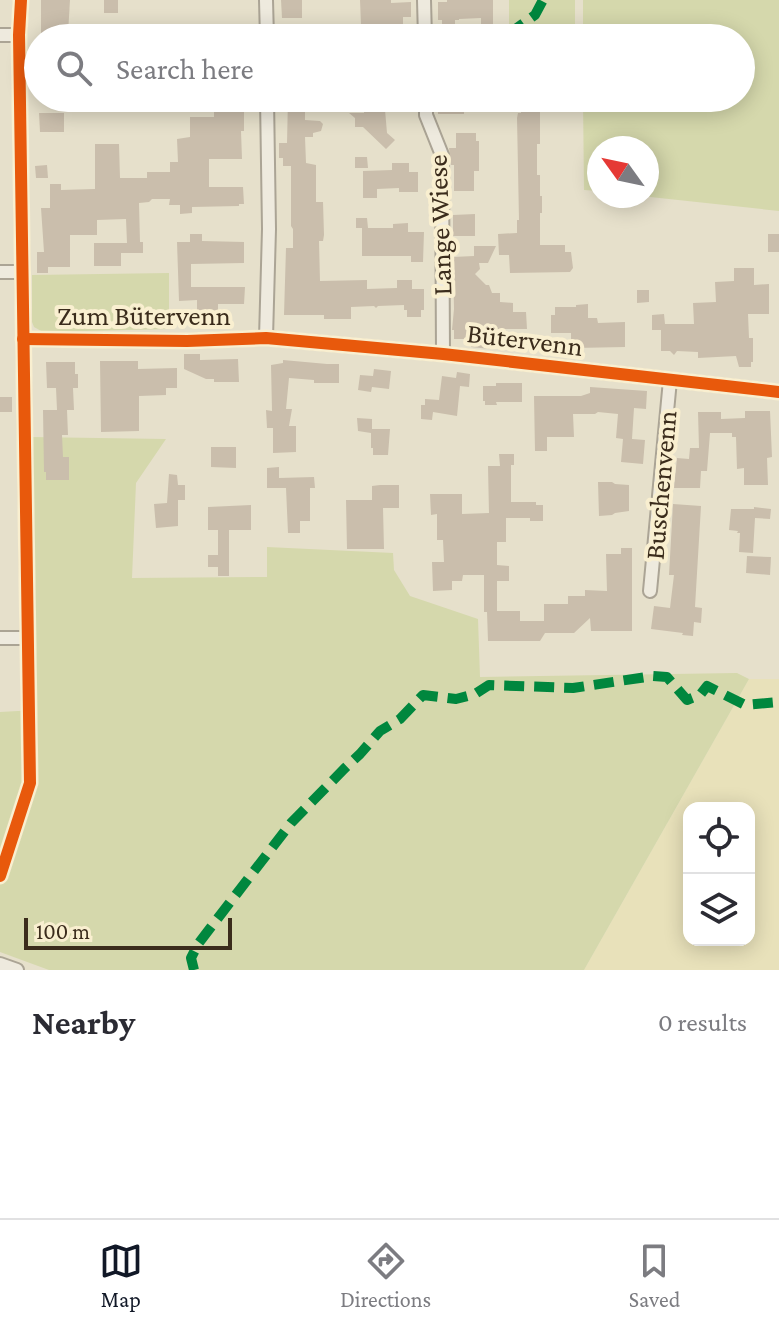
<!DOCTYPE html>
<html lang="en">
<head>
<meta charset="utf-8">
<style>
  :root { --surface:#fff; --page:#f2f2f3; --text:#2b2b33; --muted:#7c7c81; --line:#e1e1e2; --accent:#111827 }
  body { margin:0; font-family:"Crimson Pro",serif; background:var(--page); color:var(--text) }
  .controls { position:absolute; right:24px; bottom:24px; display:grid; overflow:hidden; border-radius:16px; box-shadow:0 4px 20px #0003 }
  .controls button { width:72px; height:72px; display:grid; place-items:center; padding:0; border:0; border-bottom:2px solid var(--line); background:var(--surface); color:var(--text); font:40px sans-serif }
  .compass { position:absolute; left:587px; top:136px; width:72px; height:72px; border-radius:50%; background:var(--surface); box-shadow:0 4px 20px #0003; rotate:303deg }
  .scale { position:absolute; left:24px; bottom:20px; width:208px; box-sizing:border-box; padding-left:8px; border:4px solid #3b2c1c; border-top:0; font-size:22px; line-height:28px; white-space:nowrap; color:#3b2c1c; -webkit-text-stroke:6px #f9efd0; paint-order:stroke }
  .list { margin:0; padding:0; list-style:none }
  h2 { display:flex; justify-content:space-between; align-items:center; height:104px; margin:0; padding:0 32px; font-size:34px }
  h2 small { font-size:26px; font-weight:400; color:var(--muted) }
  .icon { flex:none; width:44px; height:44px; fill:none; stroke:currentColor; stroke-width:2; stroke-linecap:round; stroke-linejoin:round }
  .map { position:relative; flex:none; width:779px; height:970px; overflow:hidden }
  .search { position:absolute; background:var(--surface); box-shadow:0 4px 20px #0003; left:24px; right:24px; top:24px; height:88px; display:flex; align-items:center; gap:20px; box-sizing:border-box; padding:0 28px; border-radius:44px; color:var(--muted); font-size:30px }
  .sheet { height:248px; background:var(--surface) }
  nav { display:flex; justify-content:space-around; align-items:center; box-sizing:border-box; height:112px; border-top:2px solid var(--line); background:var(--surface); font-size:22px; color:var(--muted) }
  nav a { display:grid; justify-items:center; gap:4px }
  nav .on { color:var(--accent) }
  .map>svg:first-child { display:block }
</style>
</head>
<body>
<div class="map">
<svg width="779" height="970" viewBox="0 0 779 970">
  <rect width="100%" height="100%" fill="#e6e0cb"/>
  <path fill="#e8e1ba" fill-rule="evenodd" d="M749 679H779V970H584ZM689 808H749V940H689Z"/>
  <g fill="#d5d8ac">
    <rect x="509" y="0" width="66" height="38"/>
    <path d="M583 0H779V211L641 196H647V148H599V191L584 190 583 98H741V38H583Z"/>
    <path d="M169 273V329L43 332 34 327 32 322V275Z"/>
    <path d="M31 437 166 439 136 483 132 578 267 577V547L393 553 394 570 410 596 478 619 480 677 737 673 749 679 584 970H49L0 952V712L36 710Z"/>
  </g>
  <g fill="#cabeac">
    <path d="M41 0H70L68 34H41Z"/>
    <rect x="104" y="0" width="14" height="13"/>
    <path d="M281 0H302V18H282Z"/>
    <path d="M360 0H391V3L411 2V17H403V24H387V38H354V25H361Z"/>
    <path d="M447 0H493V26L481 27V18L459 19V20H455V30H442V20H438V2H447Z"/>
    <path d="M297 25 319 26V38H297Z"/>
    <path d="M288 98H305V120L320 121 323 124 321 131 313 133V137H305L306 163 316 165V202H323L324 235 323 241H319L320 281 367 280V289L397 288V280H412V289H424V310H421V317H407V310H404V305L378 306 376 308 374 306 351 307V319H324V315H284L286 248H293V229L291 226V166H283V158H279V143H287Z"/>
    <path d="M364 98H384L387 133 395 140 386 149 363 127H355V118L349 113H364Z"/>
    <rect x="438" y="98" width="26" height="16"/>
    <path d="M521 98H540V144H537V175H540V196H542V213H540V245H565V252H571L573 268 570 272 510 273 509 255H499L498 234 517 233V220H519L517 118 518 113H521Z"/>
    <path d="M214 112H244V131H241L242 159H209V187H243L244 204H239V206L192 207V213L180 214V205H169L170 199H152L149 202 139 203 140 242H143V253H121V266H94V243H127L126 219 97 220V235H70V267H48V273H37V252H44L41 208H50V184H61V190L95 189V144H119L120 178H147V172H170V162H178L177 139 190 137V117H214Z"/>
    <path d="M39 113H64V132H40Z"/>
    <path d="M456 133H476V141H479V171H474V191H454V165H451L449 148H456Z"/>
    <path d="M355 157H367L368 168H355Z"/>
    <path d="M392 163H409V172H418V192H399V188L377 189V198H363V171L392 170Z"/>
    <path d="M47 165 48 178H36L35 166Z"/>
    <path d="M475 214V236H453V215Z"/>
    <path d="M356 218H367L368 228H393V224L408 223V232H424L423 262H411V256H362V228H356Z"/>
    <path d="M190 234H202V241L244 242V263L191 264V287H245L244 304H218V316H197V300L179 301 177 242H190Z"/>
    <rect x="768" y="234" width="11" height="18"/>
    <path d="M474 246H496L488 263H479L480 269 475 274 486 285H489L492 293H500V302L513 303V312H526L527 329H490V349L471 347V339H454V330H452L454 309 453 257 474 256Z"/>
    <path d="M734 268H754V285L769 284V314H748L749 338H753V362H751V367H739L736 356 698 358V352L677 351 674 355 670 351H661V330H652V315L664 314 665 324H694L693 303 716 302 715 282 734 281Z"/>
    <path d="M637 290H649V302L637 303Z"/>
    <path d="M588 304V318H597L598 323 625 322V347L575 348V341L571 342V333H551V315H555V307H576V305Z"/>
    <path d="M184 354H200V360L238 359 239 382H214V379H206L184 369Z"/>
    <path d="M283 360 327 364H339V383H314V380L289 378 286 409H292L289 426H296V452L273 453V428H267L266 410 272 411 271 365 283 363Z"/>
    <path d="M100 361H138V369L177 368V388H166V395L139 396V431L101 432Z"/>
    <path d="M46 362H75V374H78V388H73L74 410H67L68 435H62L63 457H69V480H46V472H44L43 410H57L56 388H47Z"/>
    <path d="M374 369 391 371 389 389 372 387 371 392 358 390 360 375 373 376Z"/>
    <path d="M457 372 470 374 469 387 460 386 457 416 433 412 432 420 421 419V405H425V399L439 400 442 376 456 378Z"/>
    <path d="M496 383H522V402H496L497 405H485V401H483V386H496Z"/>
    <path d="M590 387 647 391 646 409 634 408 632 439 645 440 643 464 621 462 623 439 616 438 618 414 598 412 595 414H573L574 437H547V451H535L534 396H581L590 393Z"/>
    <rect x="0" y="397" width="12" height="15"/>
    <path d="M745 411H770L772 457 767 458 768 485H744V468L737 469 736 437H732V433H710L707 471H701L700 488H674L677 458 689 459 690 448H699L698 412H721V419L745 418Z"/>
    <path d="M357 418 372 419V429H390L388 455H373V448H371V433L358 431Z"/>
    <path d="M211 447H236V468L211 467Z"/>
    <path d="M499 454H514V465H511V502H536V505H543V521H530V518H506V542H497V565L509 566V581H497V611H520V621H544V604H568V596H585V590L607 591 606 554H621V548H632V631H591L590 618 574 633H545L540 641H488L487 612H484V575H463L462 581H452V590L433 591 432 562H444L443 540H437V514L431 515 430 494H462V514L489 513 488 466H500Z"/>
    <path d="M279 467V478L314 477 315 488H310V521H300V533H288L286 488H267V468Z"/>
    <path d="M169 474 177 475 178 485H185V500H178V526L156 528 154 504 167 503Z"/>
    <path d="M598 482H612L615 484 629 485V511L615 513 612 515 599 516Z"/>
    <path d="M380 485H399V508H383L384 549H347L346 500H372V486Z"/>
    <path d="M673 504 701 506 695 607 702 608 701 623 694 622 693 636 682 635 683 633 651 629 654 606 670 608 674 575H669Z"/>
    <path d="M251 505V530H229V576H218V567H208V555H218V530H208V507Z"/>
    <path d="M754 507 771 509 770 519 755 518 753 553 739 552 740 533H737L738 531 729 530 731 509H754Z"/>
    <path d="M747 556 771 557 770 575 746 573Z"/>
  </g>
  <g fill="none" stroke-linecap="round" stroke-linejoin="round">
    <defs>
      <g id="street">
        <path d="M266 0 267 38"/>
        <path d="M424 0 425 38"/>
        <path d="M0 35H19"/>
        <path d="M426 98V115L442 155 443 354"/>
        <path d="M0 272H22"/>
        <path d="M266 338 269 229 267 98"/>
        <path d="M23 339 187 341 266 338 443 354 779 392"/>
        <path d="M650 591 670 380"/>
        <path d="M0 638H28"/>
        <path d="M0 876 30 783 19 35 21 0"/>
        <path d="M0 964 17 970"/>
      </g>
    </defs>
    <use href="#street" stroke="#aba495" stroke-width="16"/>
    <use href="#street" stroke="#eeeade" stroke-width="12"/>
    <g stroke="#00873e" stroke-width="10" stroke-dasharray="20 10" stroke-linecap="butt">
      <path d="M511 38 514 30 535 15 543 0"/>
      <path d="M194 970 191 958 198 944 291 823 344 769 360 754 380 731 400 719 423 695 456 699 475 694 489 685 573 688 653 676 667 677 687 700 700 695 707 686 745 705 779 702"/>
    </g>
    <defs>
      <g id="cycleway">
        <path d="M23 339 187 341 266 338 443 354 779 392"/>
        <path d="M0 876 30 783 19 35 21 0"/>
      </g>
    </defs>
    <use href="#cycleway" stroke="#f9efd0" stroke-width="17"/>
    <use href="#cycleway" stroke="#e8590c" stroke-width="12"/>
  </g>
  <g text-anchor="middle" stroke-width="8" stroke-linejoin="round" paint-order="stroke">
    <g font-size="28" fill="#3b2c1c" stroke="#f9efd0">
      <text transform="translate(439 225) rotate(-92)" y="10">Lange Wiese</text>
      <text x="144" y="325">Zum Bütervenn</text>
      <text transform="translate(525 339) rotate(7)" y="10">Bütervenn</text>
      <text transform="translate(660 485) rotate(-85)" y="10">Buschenvenn</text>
    </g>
  </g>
</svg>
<div class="controls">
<button><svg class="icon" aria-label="locate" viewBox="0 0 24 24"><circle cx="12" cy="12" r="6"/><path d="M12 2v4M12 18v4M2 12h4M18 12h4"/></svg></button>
<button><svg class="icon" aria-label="layers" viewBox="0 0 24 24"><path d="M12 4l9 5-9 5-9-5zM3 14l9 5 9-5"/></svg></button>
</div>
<svg class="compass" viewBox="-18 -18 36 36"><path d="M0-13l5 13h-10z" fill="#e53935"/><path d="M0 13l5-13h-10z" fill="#7c7c81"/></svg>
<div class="scale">100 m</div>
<div class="search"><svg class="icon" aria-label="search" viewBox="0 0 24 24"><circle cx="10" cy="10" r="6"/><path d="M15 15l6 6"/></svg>Search here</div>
</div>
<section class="sheet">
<h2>Nearby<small>0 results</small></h2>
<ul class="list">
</ul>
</section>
<nav>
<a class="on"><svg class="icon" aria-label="map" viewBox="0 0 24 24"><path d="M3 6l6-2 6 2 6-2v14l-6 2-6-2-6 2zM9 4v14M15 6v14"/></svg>Map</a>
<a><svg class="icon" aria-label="directions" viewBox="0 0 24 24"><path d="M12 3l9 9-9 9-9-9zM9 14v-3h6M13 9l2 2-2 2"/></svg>Directions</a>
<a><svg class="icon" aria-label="saved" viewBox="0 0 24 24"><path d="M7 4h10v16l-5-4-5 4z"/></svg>Saved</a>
</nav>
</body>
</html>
